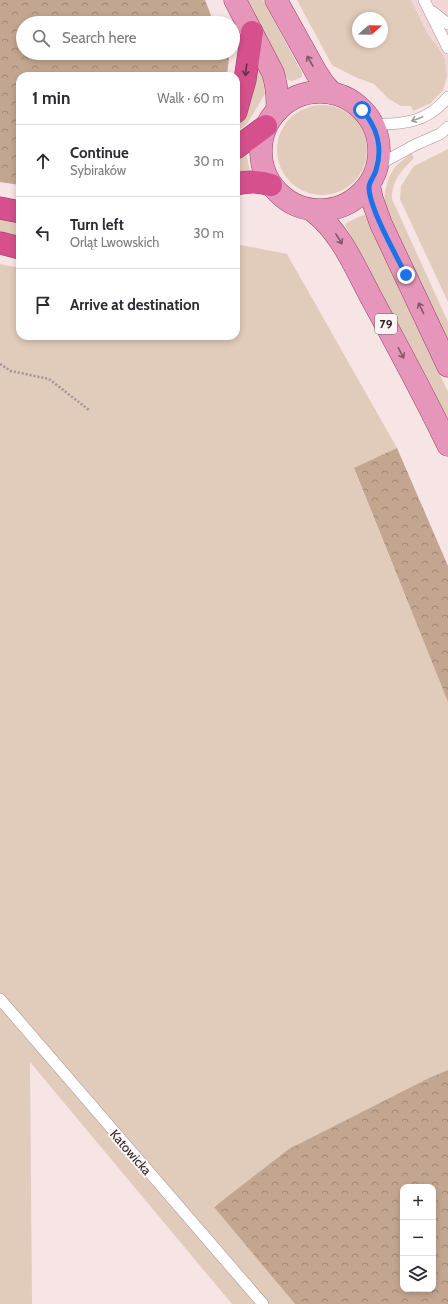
<!DOCTYPE html>
<html lang="en">
<head>
<meta charset="utf-8">
<style>
  :root { --surface:#fff; --page:#f7f7f7; --text:#2b2b33; --muted:#7c7c81; --line:#e1e1e2 }
  body { margin:0; font-family:Cabin,sans-serif; background:var(--page); color:var(--text) }
  .controls { position:absolute; right:12px; bottom:12px; display:grid; overflow:hidden; border-radius:8px; box-shadow:0 2px 6px #0003 }
  .controls button { width:36px; height:36px; display:grid; place-items:center; padding:0; border:0; border-bottom:1px solid var(--line); background:var(--surface); color:var(--text); font:20px sans-serif }
  .compass { position:absolute; left:352px; top:12px; width:36px; height:36px; border-radius:50%; background:var(--surface); box-shadow:0 2px 6px #0003; rotate:70deg }
  .stop { position:absolute; width:12px; height:12px; margin:-9px; border:3px solid #1a73e8; border-radius:50%; background:#fff }
  .stop.end { background:#1a73e8; border-color:#fff; box-shadow:0 1px 4px #0008 }
  .list { margin:0; padding:0; list-style:none }
  h2 { display:flex; justify-content:space-between; align-items:center; height:52px; margin:0; padding:0 16px; font-size:17px }
  h2 small { font-size:13px; font-weight:400; color:var(--muted) }
  .list li { display:grid; grid-template-columns:26px 1fr auto; gap:12px; align-items:center; box-sizing:border-box; height:72px; padding:0 16px; border-top:1px solid var(--line) }
  .list b { display:block; font-size:15px; white-space:nowrap }
  .list p { margin:0; font-size:13px; white-space:nowrap; color:var(--muted) }
  .list em { font-size:13px; font-style:normal; color:var(--muted) }
  .icon { flex:none; width:22px; height:22px; fill:none; stroke:currentColor; stroke-width:2; stroke-linecap:round; stroke-linejoin:round }
  .map { position:relative; flex:none; width:448px; height:1304px; overflow:hidden }
  .search { position:absolute; background:var(--surface); box-shadow:0 2px 6px #0003; left:16px; top:16px; width:224px; height:44px; display:flex; align-items:center; gap:10px; box-sizing:border-box; padding:0 14px; border-radius:22px; color:var(--muted); font-size:15px }
  .panel { position:absolute; background:var(--surface); box-shadow:0 2px 6px #0003; left:16px; top:72px; width:224px; height:268px; border-radius:12px }
  .map>svg:first-child { display:block }
</style>
</head>
<body>
<div class="map">
<svg width="448" height="1304" viewBox="0 0 448 1304">
  <defs>
    <pattern id="forest-crowns" width="20" height="18" patternUnits="userSpaceOnUse"><rect width="20" height="18" fill="#c3a690"/><path d="M2 6a3 3 0 1 1 6 0M12 15a3 3 0 1 1 6 0" fill="none" stroke="#9f8775"/></pattern>
  </defs>
  <rect width="100%" height="100%" fill="#f7e4e4"/>
  <path fill="#f2d5d6" d="M411 0H448V81L445 59 437 46 427 33Z"/>
  <g fill="#e1cbbb" fill-rule="evenodd">
    <path d="M248 0H263L302 73V77L292 81 288 80Z"/>
    <path d="M297 0H411L427 33 437 46 445 59 447 77 443 90 431 103 413 111 411 106H401L389 99 374 84 355 77 332 65ZM358 18H382V42H358Z"/>
    <path d="M253 59 261 71 264 81 265 94 247 124 236 132V125L242 117Z"/>
    <circle cx="322" cy="150" r="45"/>
    <path d="M448 149V302L400 199 401 186 414 166Z"/>
    <path d="M246 152 250 172 236 173V157Z"/>
    <path d="M411 153 414 158C401 171 392 180 392 199L448 322V343L390 220 384 204 385 191 389 177 395 167Z"/>
    <path d="M363 215 366 216 448 392V419L431 385 345 225 346 223Z"/>
    <path d="M0 219 20 222V237L0 232Z"/>
    <path d="M236 244 287 254 397 448 354 469 448 702V1070L431 1077 214 1206 295 1304H232L30 1062 32 1304H0V264L20 268V336H236Z"/>
  </g>
  <g fill="url(#forest-crowns)" fill-rule="evenodd">
    <path d="M0 0H205L214 23H23V53H227L229 58 227 76H20V185L0 182Z"/>
    <path d="M397 448 448 566V702L354 468Z"/>
    <path d="M448 1070V1304H295L214 1207 289 1149 431 1077ZM403 1187H433V1289H403Z"/>
  </g>
  <g fill="none" stroke-linecap="round" stroke-linejoin="round">
    <defs>
      <g id="lane">
        <path d="M424 0 448 48"/>
        <path d="M433 12 448 24"/>
        <path d="M373 124C403 125 428 122 448 97"/>
        <path d="M378 165 415 145 440 134 448 127"/>
        <path d="M0 999 263 1304"/>
      </g>
      <g id="primary">
        <path d="M235 0 273 73C277 86 278 97 277 111"/>
        <path d="M276 0 316 72 323 83 332 93"/>
        <circle cx="320" cy="151" r="59"/>
        <path d="M369 185 372 199 381 224 448 366"/>
        <path d="M313 211C342 233 356 270 373 301 399 349 425 397 448 445"/>
      </g>
      <g id="highway">
        <path d="M236 112 245 80 252 32"/>
        <path d="M236 148 266 126"/>
        <path d="M236 184C248 181 259 181 271 185"/>
        <path d="M0 208 20 212"/>
        <path d="M0 243 20 248"/>
      </g>
    </defs>
    <use href="#lane" stroke="#a69495" stroke-width="12"/>
    <use href="#primary" stroke="#9a4168" stroke-width="23"/>
    <use href="#highway" stroke="#9a4168" stroke-width="23"/>
    <path stroke="#a39595" stroke-width="2.5" stroke-dasharray="2 2" stroke-linecap="butt" d="M0 364 11 371 49 379 89 410"/>
    <use href="#lane" stroke="#fff" stroke-width="11"/>
    <use href="#primary" stroke="#e696ba" stroke-width="22"/>
    <use href="#highway" stroke="#d5508c" stroke-width="22"/>
  </g>
  <defs><path id="oneway-shaft" d="M-6 0H5M1.5-3L5.5 0L1.5 3" fill="none" stroke-width="1.6" stroke-linecap="round" stroke-linejoin="round"/></defs>
  <g stroke="#805869">
    <use href="#oneway-shaft" transform="translate(310 61) rotate(-119)"/>
    <use href="#oneway-shaft" transform="translate(339 239) rotate(58)"/>
    <use href="#oneway-shaft" transform="translate(421 308) rotate(-115)"/>
    <use href="#oneway-shaft" transform="translate(401 353) rotate(62)"/>
  </g>
  <use stroke="#5f3345" href="#oneway-shaft" transform="translate(246 70) rotate(97)"/>
  <use stroke="#a09d9d" href="#oneway-shaft" transform="translate(417 119) rotate(160)"/>
  <g fill="none" stroke-linecap="round" stroke-linejoin="round">
    <path stroke="#1a73e8" stroke-width="5" d="M362 110C377 127 383 148 376 170 375 175 369 182 369 187 369 208 396 255 406 275"/>
  </g>
  <g text-anchor="middle" stroke-width="4" stroke-linejoin="round" paint-order="stroke">
    <rect fill="#fcf4f4" stroke="#6b6464" stroke-width="1" x="375" y="314" width="22" height="20" rx="3"/>
    <g font-size="12" font-weight="bold" fill="#2d2626">
      <text x="386" y="328">79</text>
    </g>
    <g font-size="13" fill="#2d2626" stroke="#fcf4f4">
      <text transform="translate(131 1152) rotate(49)" y="5">Katowicka</text>
    </g>
  </g>
</svg>
<div class="controls">
<button>+</button>
<button>−</button>
<button><svg class="icon" aria-label="layers" viewBox="0 0 24 24"><path d="M12 4l9 5-9 5-9-5zM3 14l9 5 9-5"/></svg></button>
</div>
<svg class="compass" viewBox="-18 -18 36 36"><path d="M0-13l5 13h-10z" fill="#e53935"/><path d="M0 13l5-13h-10z" fill="#7c7c81"/></svg>
<div class="stop" style="left:362px;top:110px"></div>
<div class="stop end" style="left:406px;top:275px"></div>
<div class="search"><svg class="icon" aria-label="search" viewBox="0 0 24 24"><circle cx="10" cy="10" r="6"/><path d="M15 15l6 6"/></svg>Search here</div>
<section class="panel">
<h2>1 min<small>Walk · 60 m</small></h2>
<ul class="list">
<li><svg class="icon" aria-label="ahead" viewBox="0 0 24 24"><path d="M12 20V5M6 11l6-6 6 6"/></svg><div><b>Continue</b><p>Sybiraków</p></div><em>30 m</em></li>
<li><svg class="icon" aria-label="left" viewBox="0 0 24 24"><path d="M17 20v-9H6M10 6l-5 5 5 5"/></svg><div><b>Turn left</b><p>Orląt Lwowskich</p></div><em>30 m</em></li>
<li><svg class="icon" aria-label="arrive" viewBox="0 0 24 24"><path d="M6 21V4h12l-3 4 3 4H6"/></svg><div><b>Arrive at destination</b></div></li>
</ul>
</section>
</div>
</body>
</html>
